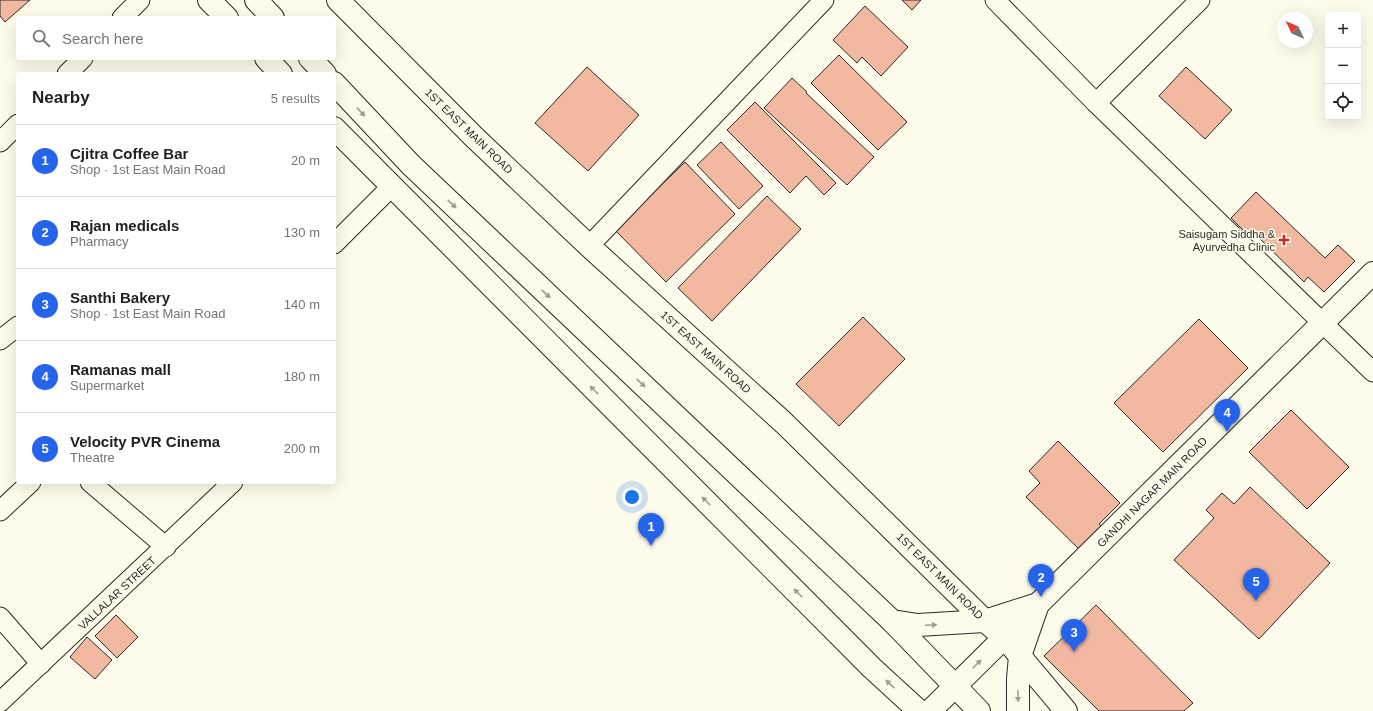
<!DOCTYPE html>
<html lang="en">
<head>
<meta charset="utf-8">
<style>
  :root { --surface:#fff; --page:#f2f2f2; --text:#202124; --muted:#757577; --line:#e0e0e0; --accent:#2563eb }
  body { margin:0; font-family:Arial,sans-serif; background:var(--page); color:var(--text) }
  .controls { position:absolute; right:12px; top:12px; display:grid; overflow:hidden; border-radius:4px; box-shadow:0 4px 16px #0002 }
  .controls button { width:36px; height:36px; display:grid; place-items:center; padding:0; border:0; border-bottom:1px solid var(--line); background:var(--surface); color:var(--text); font:20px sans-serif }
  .compass { position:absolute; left:1277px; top:12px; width:36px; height:36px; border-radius:50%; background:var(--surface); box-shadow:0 4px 16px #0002; rotate:314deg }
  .you { position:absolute; left:632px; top:497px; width:14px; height:14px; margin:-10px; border:3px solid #fff; border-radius:50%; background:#1a73e8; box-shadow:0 0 0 6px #1a73e833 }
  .badge { display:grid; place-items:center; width:26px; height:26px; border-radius:50%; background:var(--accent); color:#fff; font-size:13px; font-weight:700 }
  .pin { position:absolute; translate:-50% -33px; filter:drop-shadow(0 1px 2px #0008) }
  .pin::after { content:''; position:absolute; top:21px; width:14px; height:12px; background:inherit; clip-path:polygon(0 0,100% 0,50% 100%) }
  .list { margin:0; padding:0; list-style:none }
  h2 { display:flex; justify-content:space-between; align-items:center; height:52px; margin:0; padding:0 16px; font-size:17px }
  h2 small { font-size:13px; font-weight:400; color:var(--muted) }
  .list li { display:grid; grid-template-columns:26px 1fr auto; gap:12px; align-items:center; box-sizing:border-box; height:72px; padding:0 16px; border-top:1px solid var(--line) }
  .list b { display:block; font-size:15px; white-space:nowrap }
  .list p { margin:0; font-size:13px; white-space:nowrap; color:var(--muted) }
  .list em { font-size:13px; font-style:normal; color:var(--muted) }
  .icon { flex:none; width:22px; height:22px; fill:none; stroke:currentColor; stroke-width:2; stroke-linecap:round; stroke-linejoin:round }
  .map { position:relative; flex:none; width:1373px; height:711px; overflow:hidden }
  .search { position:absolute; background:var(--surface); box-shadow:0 4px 16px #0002; left:16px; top:16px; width:320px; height:44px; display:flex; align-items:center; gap:10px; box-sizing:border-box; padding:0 14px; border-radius:4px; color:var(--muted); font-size:15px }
  .panel { position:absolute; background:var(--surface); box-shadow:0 4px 16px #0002; left:16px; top:72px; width:320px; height:412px; border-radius:4px }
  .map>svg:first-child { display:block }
</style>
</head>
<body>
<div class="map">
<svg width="1373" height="711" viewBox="0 0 1373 711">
  <rect width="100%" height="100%" fill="#fdfbea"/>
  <g fill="#f2b8a0" stroke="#2b2b2b">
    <path d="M0 0H30L5 22 0 16Z"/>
    <path d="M902 0H921L912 10Z"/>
    <path d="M865 6 908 47 881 76 862 57 857 63 833 40Z"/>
    <path d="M839 55 907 122 878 150 811 83Z"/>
    <path d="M587 67 639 115 588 171 535 123Z"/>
    <path d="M1186 67 1232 110 1205 139 1159 96Z"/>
    <path d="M792 78 807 92 806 93 874 157 847 185 764 108Z"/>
    <path d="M755 102 836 183 824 195 806 176 790 193 727 130Z"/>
    <path d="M721 142 763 186 739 209 697 165Z"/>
    <path d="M685 162 735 214 666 282 615 230Z"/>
    <path d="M1256 192 1325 258 1338 245 1355 261 1324 292 1308 277 1304 282 1255 234 1251 238 1231 218Z"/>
    <path d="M767 196 801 229 712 321 678 288Z"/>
    <path d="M863 317 905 359 839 426 796 384Z"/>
    <path d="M1199 319 1248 368 1163 452 1114 403Z"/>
    <path d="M1291 410 1349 467 1307 509 1249 452Z"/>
    <path d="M1058 441 1120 503 1099 524 1106 531 1083 553 1026 497 1040 483 1029 471Z"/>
    <path d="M1250 487 1330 563 1259 639 1174 560 1214 518 1206 510 1222 493 1234 504Z"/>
    <path d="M1096 605 1193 703 1184 711H1099L1044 656Z"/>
    <path d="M116 615 138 637 117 658 95 636Z"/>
    <path d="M87 637 112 660 95 679 70 657Z"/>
  </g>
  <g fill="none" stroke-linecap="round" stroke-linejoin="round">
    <defs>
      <g id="street">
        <path d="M995 0 1096 103 1373 372"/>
        <path d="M122 18 140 0"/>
        <path d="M67 74 83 58"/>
        <path d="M1096 103 1200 0"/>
        <path d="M0 142 18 124"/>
        <path d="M334 244 391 187"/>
        <path d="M589 246 824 0"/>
        <path d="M0 340 18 326"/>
        <path d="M90 482 166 547"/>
        <path d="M0 511 31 482"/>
        <path d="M0 617 41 664"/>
        <path d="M0 702 233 482"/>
      </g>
      <g id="secondary">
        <path d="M338 0 474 137 589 246 784 423 985 621 1004 637 1066 711"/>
        <path d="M930 711 1373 273"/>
      </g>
      <g id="highway">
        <path d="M209 0 227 18"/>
        <path d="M256 0 273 18"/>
        <path d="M266 58 281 74"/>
        <path d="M310 58 325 74"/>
        <path d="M334 83 411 165 892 621 979 711"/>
        <path d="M334 128 872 668 919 711"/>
        <path d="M892 621 918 625 985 621 1038 604"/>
        <path d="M1018 711V679L1020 656 1038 604"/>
      </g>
    </defs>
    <use href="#street" stroke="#2b2b2b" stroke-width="21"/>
    <use href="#secondary" stroke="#2b2b2b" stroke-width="24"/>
    <use href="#highway" stroke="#2b2b2b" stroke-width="24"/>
    <use href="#street" stroke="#fdfbea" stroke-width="19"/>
    <use href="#secondary" stroke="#fdfbea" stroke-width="22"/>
    <use href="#highway" stroke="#fdfbea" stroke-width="22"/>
  </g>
  <defs><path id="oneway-solid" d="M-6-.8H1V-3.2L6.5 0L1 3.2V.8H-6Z"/></defs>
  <g fill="#9e9d94">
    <use href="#oneway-solid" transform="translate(361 112) rotate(47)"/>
    <use href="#oneway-solid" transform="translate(452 204) rotate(43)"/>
    <use href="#oneway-solid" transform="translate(546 294) rotate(43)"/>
    <use href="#oneway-solid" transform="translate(641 383) rotate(43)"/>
    <use href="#oneway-solid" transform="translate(594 390) rotate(-135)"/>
    <use href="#oneway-solid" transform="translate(706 501) rotate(-135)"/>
    <use href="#oneway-solid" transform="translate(798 593) rotate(-135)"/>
    <use href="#oneway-solid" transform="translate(931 625) rotate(-3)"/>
    <use href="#oneway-solid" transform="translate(977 664) rotate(-45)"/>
    <use href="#oneway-solid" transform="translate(890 684) rotate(-137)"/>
    <use href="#oneway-solid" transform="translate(1018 696) rotate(89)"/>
  </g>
  <path fill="#c62828" stroke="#fdfbea" stroke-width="1.5" d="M1282 234h4v4h4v4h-4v4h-4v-4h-4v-4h4z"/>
  <g text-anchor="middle" stroke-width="3" stroke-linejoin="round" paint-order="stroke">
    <g font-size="11" fill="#2b2b2b" stroke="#fdfbea">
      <text transform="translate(469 131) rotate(44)" y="4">1ST EAST MAIN ROAD</text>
      <text transform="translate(706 352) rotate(42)" y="4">1ST EAST MAIN ROAD</text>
      <text transform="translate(1152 492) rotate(-45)" y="4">GANDHI NAGAR MAIN ROAD</text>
      <text transform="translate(940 576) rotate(45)" y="4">1ST EAST MAIN ROAD</text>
      <text transform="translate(117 593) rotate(-43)" y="4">VALLALAR STREET</text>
    </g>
    <g font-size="11" fill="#2b2b2b" stroke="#fdfbea" text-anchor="end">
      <text x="1275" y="238">Saisugam Siddha &amp;<tspan x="1275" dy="13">Ayurvedha Clinic</tspan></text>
    </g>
  </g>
</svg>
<div class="controls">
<button>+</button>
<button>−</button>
<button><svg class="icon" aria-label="locate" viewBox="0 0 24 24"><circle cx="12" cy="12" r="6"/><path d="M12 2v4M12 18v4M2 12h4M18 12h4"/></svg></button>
</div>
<svg class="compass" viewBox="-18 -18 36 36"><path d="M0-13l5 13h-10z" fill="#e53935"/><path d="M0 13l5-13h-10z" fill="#757577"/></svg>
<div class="you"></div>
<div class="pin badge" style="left:651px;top:546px">1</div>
<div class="pin badge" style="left:1041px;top:597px">2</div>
<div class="pin badge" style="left:1074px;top:652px">3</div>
<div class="pin badge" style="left:1227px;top:432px">4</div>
<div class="pin badge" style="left:1256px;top:601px">5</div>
<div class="search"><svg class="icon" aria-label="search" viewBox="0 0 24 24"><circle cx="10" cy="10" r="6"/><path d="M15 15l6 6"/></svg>Search here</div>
<section class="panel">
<h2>Nearby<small>5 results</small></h2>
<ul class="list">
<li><span class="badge">1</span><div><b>Cjitra Coffee Bar</b><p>Shop · 1st East Main Road</p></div><em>20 m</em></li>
<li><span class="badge">2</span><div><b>Rajan medicals</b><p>Pharmacy</p></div><em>130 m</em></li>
<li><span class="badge">3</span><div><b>Santhi Bakery</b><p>Shop · 1st East Main Road</p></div><em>140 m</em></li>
<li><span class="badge">4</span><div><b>Ramanas mall</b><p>Supermarket</p></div><em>180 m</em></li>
<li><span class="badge">5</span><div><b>Velocity PVR Cinema</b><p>Theatre</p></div><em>200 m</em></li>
</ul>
</section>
</div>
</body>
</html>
